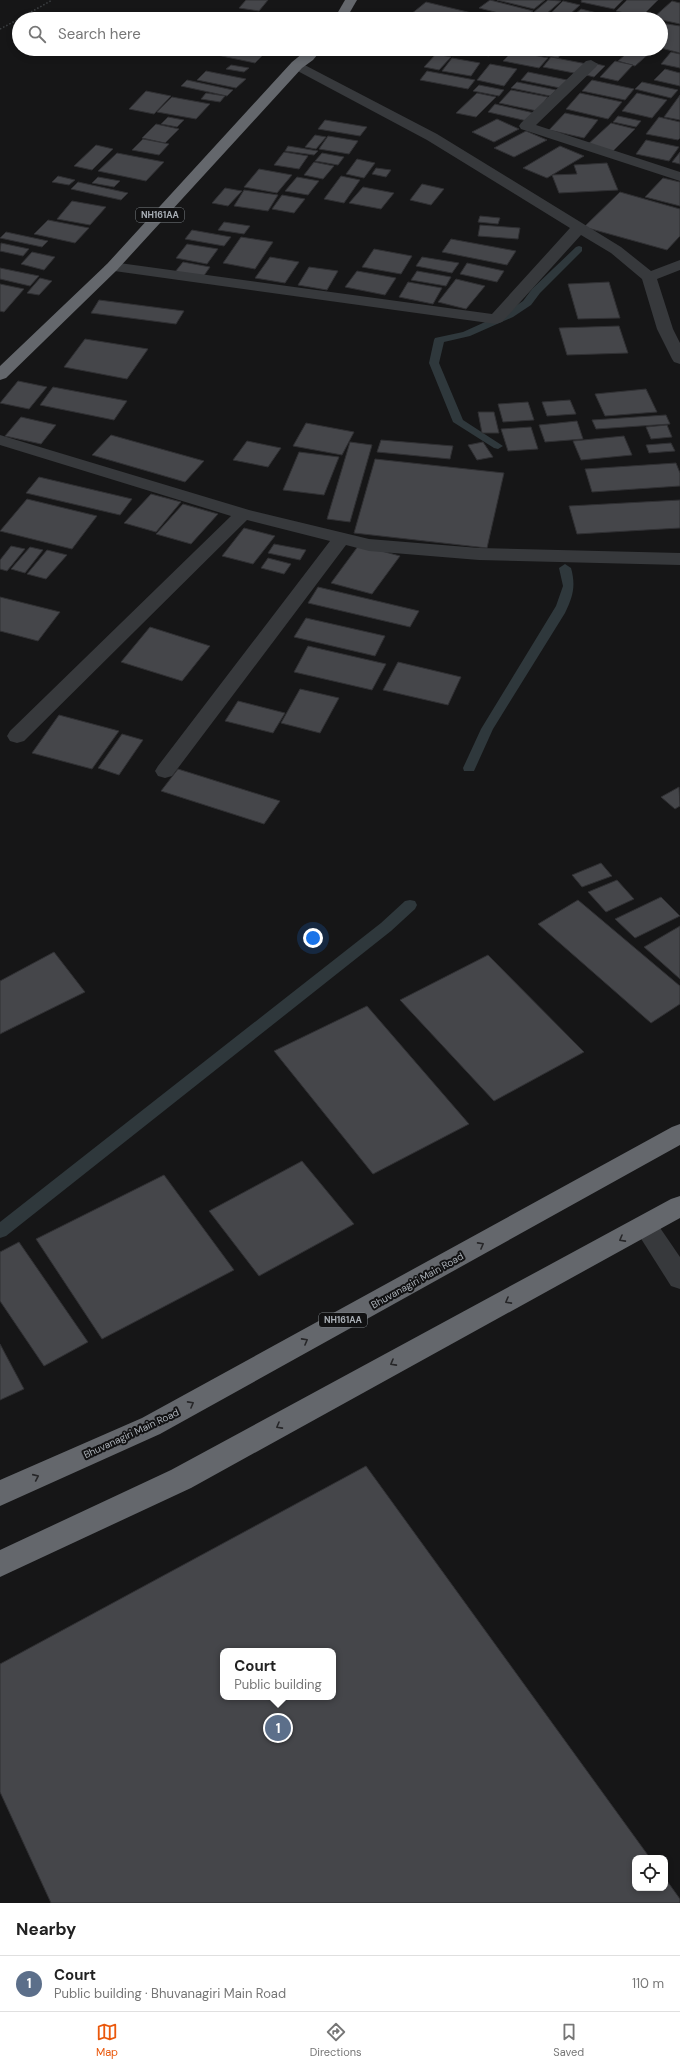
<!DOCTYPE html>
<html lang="en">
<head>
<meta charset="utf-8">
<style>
  :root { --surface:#fff; --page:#f6f6f6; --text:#222; --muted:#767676; --line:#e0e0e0; --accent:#ea580c }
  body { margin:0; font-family:"DM Sans",sans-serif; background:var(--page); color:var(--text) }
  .controls { position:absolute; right:12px; bottom:12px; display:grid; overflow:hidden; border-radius:8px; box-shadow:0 2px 6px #0003 }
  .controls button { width:36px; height:36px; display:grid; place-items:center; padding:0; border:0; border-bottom:1px solid var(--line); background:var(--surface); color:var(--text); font:20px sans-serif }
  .you { position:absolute; left:313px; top:938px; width:14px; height:14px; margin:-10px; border:3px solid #fff; border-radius:50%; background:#1a73e8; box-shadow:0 0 0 6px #1a73e833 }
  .badge { display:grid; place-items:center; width:26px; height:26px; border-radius:50%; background:var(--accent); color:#fff; font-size:13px; font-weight:700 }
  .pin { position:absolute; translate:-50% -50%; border:2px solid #fff; box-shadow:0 1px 4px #0006 }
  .popup { position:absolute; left:220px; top:1648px; width:116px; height:52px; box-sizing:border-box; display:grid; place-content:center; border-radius:8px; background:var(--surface); filter:drop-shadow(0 1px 3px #0005); font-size:13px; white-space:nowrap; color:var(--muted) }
  .popup b { font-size:15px; color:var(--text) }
  .popup::after { content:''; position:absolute; left:50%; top:100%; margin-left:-8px; border:8px solid transparent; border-top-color:var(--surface) }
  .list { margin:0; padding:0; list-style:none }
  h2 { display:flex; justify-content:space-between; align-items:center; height:52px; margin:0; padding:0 16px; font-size:17px }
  h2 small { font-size:13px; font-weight:400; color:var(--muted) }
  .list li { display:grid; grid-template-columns:26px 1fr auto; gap:12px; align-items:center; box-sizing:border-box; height:56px; padding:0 16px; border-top:1px solid var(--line) }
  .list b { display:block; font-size:15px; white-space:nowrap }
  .list p { margin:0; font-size:13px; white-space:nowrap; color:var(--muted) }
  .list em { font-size:13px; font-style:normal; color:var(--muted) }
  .icon { flex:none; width:22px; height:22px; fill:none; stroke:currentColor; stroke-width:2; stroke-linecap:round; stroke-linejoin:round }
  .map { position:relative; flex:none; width:680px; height:1903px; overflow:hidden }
  .search { position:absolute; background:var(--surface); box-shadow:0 2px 6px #0003; left:12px; right:12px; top:12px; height:44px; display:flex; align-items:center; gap:10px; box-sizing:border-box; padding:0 14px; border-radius:22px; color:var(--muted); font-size:15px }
  .sheet { height:108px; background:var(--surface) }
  nav { display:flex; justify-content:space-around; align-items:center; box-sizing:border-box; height:56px; border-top:1px solid var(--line); background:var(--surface); font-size:11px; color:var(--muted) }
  nav a { display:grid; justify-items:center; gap:2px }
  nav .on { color:var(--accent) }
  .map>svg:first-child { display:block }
</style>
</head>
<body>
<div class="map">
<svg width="680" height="1903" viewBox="0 0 680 1903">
  <rect width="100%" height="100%" fill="#161617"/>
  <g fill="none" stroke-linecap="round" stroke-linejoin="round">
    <g fill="#2f383c" fill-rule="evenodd">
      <path d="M579 246 582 247V251L540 293 531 305 513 317 470 336 444 342 439 363 463 420 503 446 498 449 494 448 453 422 429 363 434 340 435 338 463 332 505 313 523 301 532 289 576 247Z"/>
      <path d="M565 564 571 568C576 586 573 596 565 613L493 729 474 771H464L463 768 481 729 556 606 563 586 559 568Z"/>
      <path d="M410 900 415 901 417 905 415 909 391 931 6 1236 0 1238V1222L381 923 405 901Z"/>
    </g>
  </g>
  <g fill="#45464a" stroke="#303033" fill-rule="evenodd">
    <path d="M246 0H268L259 11 239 8Z"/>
    <path d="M490 0 533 11 522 19 479 8Z"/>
    <path d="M497 0H545L534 9Z"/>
    <path d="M548 0 561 1 545 15 534 12Z"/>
    <path d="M582 0H623L614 9 581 2Z"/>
    <path d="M627 0H658L641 17 616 11Z"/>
    <path d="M563 1 580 5 569 15 552 12Z"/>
    <path d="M672 1 680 3V24L653 18Z"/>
    <path d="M426 2 480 15 476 19H405Z"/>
    <path d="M581 9 609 16 605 19H569Z"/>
    <path d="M661 23 680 26V53L661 48Z"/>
    <path d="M224 49H231L263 55 255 63 217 55Z"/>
    <path d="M458 49H495L489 56Z"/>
    <path d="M537 49H557L564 50 558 58 533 54Z"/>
    <path d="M567 49H596L591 55Z"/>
    <path d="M632 49H645L652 51 635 66 618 61Z"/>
    <path d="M513 51 548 58 539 68 503 61Z"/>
    <path d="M671 52 680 54V68L661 64Z"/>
    <path d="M436 54 451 57 439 70 424 67Z"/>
    <path d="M551 57 587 64 579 74 543 67Z"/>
    <path d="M452 58 480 63 471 76 442 71Z"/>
    <path d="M615 61 633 65 618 81 600 77Z"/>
    <path d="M593 63 605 66 594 77 582 74Z"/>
    <path d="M490 64 517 69 504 86 477 80Z"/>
    <path d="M231 65 249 68 244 72 226 69Z"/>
    <path d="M665 69 680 73V86L654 80Z"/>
    <path d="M206 71 246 79 236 88 197 80Z"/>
    <path d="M427 71 475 80 468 89 420 80Z"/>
    <path d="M528 72 567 80 560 88 521 80Z"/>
    <path d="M187 80 233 90 227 96 181 86Z"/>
    <path d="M592 80 634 89 625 100 582 91Z"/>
    <path d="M517 82 556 90 550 96 511 88Z"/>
    <path d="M642 82 678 90 671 98 635 89Z"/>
    <path d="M479 85 504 90 499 96 473 91Z"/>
    <path d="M511 90 548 97 537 111 499 103Z"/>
    <path d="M146 91 171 96 154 114 129 109Z"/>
    <path d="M206 93 225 96 220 102 201 99Z"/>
    <path d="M477 93 496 97 476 117 456 113Z"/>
    <path d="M580 93 622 102 608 119 566 109Z"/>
    <path d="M637 93 667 100 652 118 622 111Z"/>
    <path d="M680 95V120L664 117Z"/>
    <path d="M172 97 210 104 196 119 157 112Z"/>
    <path d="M495 104 534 113 527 121 488 112Z"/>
    <path d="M565 113 598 120 584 138 549 130Z"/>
    <path d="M618 116 641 121 636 127 613 122Z"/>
    <path d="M168 117 184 120 177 127 161 124Z"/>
    <path d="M659 117 680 122V138L678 140 646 134Z"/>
    <path d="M497 119 519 129 494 142 472 132Z"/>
    <path d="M325 120 367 127 360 136 318 129Z"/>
    <path d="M611 123 635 129 611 153 586 146Z"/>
    <path d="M156 124 179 129 165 143 142 138Z"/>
    <path d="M526 131 547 140 514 157 494 148Z"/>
    <path d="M315 135 326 137 316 149 305 147Z"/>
    <path d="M328 136 358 141 349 154 319 149Z"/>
    <path d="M143 139 169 144 159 155 132 150Z"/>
    <path d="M646 140 679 147 669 161 636 154Z"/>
    <path d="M96 145 113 149 92 170 74 166Z"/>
    <path d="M288 146 318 151 314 155 285 151Z"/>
    <path d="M560 146 584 156 547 178 523 168Z"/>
    <path d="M284 152 308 156 299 169 274 165Z"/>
    <path d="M680 152V164L672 162Z"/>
    <path d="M117 153 164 162 146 181 98 171Z"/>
    <path d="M322 153 344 157 338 165 315 161Z"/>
    <path d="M357 159 375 163 364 178 346 174Z"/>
    <path d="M314 162 334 166 323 179 304 175Z"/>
    <path d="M607 163 618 190 559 193 552 175 577 174 574 165Z"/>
    <path d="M376 168 391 170 386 177 372 174Z"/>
    <path d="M259 169 292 175 277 193 244 187Z"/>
    <path d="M58 176 75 180 69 185 52 182Z"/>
    <path d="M341 176 360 180 344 203 324 199Z"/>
    <path d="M98 177 120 181 114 187 92 183Z"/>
    <path d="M297 177 319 181 308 195 285 191Z"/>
    <path d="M663 178 680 182V206L645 197Z"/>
    <path d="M78 182 128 193 121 200 71 189Z"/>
    <path d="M422 184 444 189 431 205 410 200Z"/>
    <path d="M363 187 394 193 381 209 349 203Z"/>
    <path d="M225 188 242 191 228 206 212 203Z"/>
    <path d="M244 190 278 195 268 211 234 206Z"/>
    <path d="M620 192 680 209V236L667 250 584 227Z"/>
    <path d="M282 195 305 199 294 213 272 209Z"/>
    <path d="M72 201 106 207 90 225 57 219Z"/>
    <path d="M480 216 500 218 498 224 478 222Z"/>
    <path d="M48 220 89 228 75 243 34 234Z"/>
    <path d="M224 222 250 226 244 234 218 230Z"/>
    <path d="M480 225 520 228 518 239 478 236Z"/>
    <path d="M192 230 231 237 224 246 185 239Z"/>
    <path d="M6 232 48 241 42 247 0 238Z"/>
    <path d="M241 237 273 242 255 269 223 263Z"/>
    <path d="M451 239 516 251 507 265 442 252Z"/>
    <path d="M1 243 29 249 23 256 0 251Z"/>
    <path d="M187 244 218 249 207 264 176 258Z"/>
    <path d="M374 249 412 256 401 274 362 267Z"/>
    <path d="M32 252 55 257 44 270 21 264Z"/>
    <path d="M270 257 299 262 285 283 255 278Z"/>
    <path d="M422 257 459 263 452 273 416 266Z"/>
    <path d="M183 262 210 267 203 277 175 272Z"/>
    <path d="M467 263 504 271 497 282 460 274Z"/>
    <path d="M309 267 338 271 327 290 298 285Z"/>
    <path d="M0 268 39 276 30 286 0 279Z"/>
    <path d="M357 271 396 278 385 295 345 287Z"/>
    <path d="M417 271 451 277 446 286 411 280Z"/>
    <path d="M40 278 52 281 39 295 27 293Z"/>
    <path d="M456 279 485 286 466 309 438 302Z"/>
    <path d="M408 282 442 288 433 304 399 297Z"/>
    <path d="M609 282 620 318 578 319 568 284Z"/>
    <path d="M0 284 24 289 4 312 0 311Z"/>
    <path d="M99 300 184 311 176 324 91 313Z"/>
    <path d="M619 326 628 353 567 355 559 328Z"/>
    <path d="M85 339 148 349 127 379 64 367Z"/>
    <path d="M18 381 47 387 29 409 0 403Z"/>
    <path d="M53 387 127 401 114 420 40 405Z"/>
    <path d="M646 389 657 412 605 416 595 394Z"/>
    <path d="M570 400 576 414 547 416 542 402Z"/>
    <path d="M528 402 534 420 503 422 498 404Z"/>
    <path d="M478 412H494L499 433H482Z"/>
    <path d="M666 415 670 424 596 429 592 420Z"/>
    <path d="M21 417 56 425 41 444 5 436Z"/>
    <path d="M577 421 583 439 545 442 539 425Z"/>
    <path d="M306 423 354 432 342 455 293 446Z"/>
    <path d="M667 425 672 437 651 439 646 427Z"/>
    <path d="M531 427 538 449 508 451 501 429Z"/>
    <path d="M111 435 204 461 185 482 92 455Z"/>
    <path d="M624 436 632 455 581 460 573 441Z"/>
    <path d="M381 440 453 446 450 459 377 452Z"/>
    <path d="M247 441 281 448 268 467 233 460Z"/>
    <path d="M350 442 372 445 350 522 327 519Z"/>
    <path d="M483 442 493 457 477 460 468 445Z"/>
    <path d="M671 443 675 451 649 453 646 445Z"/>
    <path d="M299 452 339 457 324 495 283 490Z"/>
    <path d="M375 459 504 473 487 548 354 533Z"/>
    <path d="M676 463 680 473V486L592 492 585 469Z"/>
    <path d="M39 477 132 499 120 515 26 493Z"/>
    <path d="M151 494 181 502 156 532 124 523Z"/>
    <path d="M27 499 97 516 72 549 0 531Z"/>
    <path d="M680 500V528L577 534 569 506Z"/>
    <path d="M183 504 218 514 191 544 156 534Z"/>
    <path d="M244 528 275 536 253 564 222 556Z"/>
    <path d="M274 544 306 550 300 560 268 553Z"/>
    <path d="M359 545 400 556 372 594 331 583Z"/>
    <path d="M11 546 25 549 7 571 0 569V560Z"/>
    <path d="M30 547 43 550 25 573 11 569Z"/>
    <path d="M47 550 67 555 46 579 27 574Z"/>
    <path d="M268 558 291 564 284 574 261 568Z"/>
    <path d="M318 587 419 611 410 627 308 603Z"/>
    <path d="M0 597 60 612 38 641 0 631Z"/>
    <path d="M306 618 385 636 375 656 294 637Z"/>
    <path d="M150 627 210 646 182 681 121 662Z"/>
    <path d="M308 646 386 664 372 690 294 672Z"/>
    <path d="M398 662 461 677 448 705 383 690Z"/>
    <path d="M300 689 339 698 320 733 281 723Z"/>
    <path d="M238 701 285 713 273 733 225 721Z"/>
    <path d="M59 715 119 731 92 769 32 753Z"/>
    <path d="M122 734 143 740 119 775 98 768Z"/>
    <path d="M178 769 280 801 264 824 161 791Z"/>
    <path d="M679 787 680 806 675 809 661 797Z"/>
    <path d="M601 863 612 876 582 887 572 875Z"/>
    <path d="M617 880 634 899 606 912 588 892Z"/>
    <path d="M661 897 680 916 635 938 615 919Z"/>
    <path d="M578 900 680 986V1004L651 1023 538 924Z"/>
    <path d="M680 926V979L644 947Z"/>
    <path d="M54 952 85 992 0 1034V981Z"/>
    <path d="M488 955 584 1052 494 1101 400 1000Z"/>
    <path d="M367 1006 469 1124 373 1174 274 1051Z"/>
    <path d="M302 1161 354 1224 259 1276 209 1211Z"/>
    <path d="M164 1175 234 1270 102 1339 36 1239Z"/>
    <path d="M19 1242 88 1342 44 1366 0 1301V1252Z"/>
    <path d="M0 1344 24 1389 0 1400Z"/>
    <path d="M366 1466 650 1858H635V1888H665V1878L680 1899V1903H51L0 1792V1664ZM223 1651H333V1697H223Z"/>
  </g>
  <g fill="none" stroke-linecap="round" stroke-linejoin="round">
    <g stroke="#3d4043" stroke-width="1.5" stroke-dasharray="1.5 2" stroke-linecap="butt">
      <path d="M19 19 52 0"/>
      <path d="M0 29 19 19"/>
    </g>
    <g fill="#37393c" fill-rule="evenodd">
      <path d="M591 60 598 64 596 67 536 125 680 172V181L521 129 519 126 521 123 586 61Z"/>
      <path d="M297 61 437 134 621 247 651 271 680 260V270L657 279 673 329 680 343V364L674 362 672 359 657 329 642 279 611 253 581 235 502 322 496 324 107 270 104 267 107 264 112 262 492 314 570 228 427 140 292 68 290 65Z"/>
      <path d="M0 435 249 510 369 539 479 548 680 553V565L479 560 369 551 346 545 172 776 165 778 158 776 155 771 158 766 330 541 247 520 24 741 17 743 10 741 7 736 10 731 231 516 0 445Z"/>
      <path d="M645 1216 654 1219 680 1257V1289L671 1286 633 1226 636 1219Z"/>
    </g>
    <g fill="#64676c" fill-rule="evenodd">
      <path d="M345 0H357L346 19H334Z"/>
      <path d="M308 49H322L313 60 302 68 117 270 6 378 0 380V366L107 264 292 62Z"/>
      <path d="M680 1124V1145L160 1434 0 1506V1480L142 1418 672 1127Z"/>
      <path d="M680 1196V1218L191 1488 0 1577V1550L171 1470 671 1199Z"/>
    </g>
  </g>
  <defs><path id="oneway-chevron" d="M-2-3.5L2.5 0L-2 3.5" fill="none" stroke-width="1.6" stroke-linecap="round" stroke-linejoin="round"/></defs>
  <g stroke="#262628">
    <use href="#oneway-chevron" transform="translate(622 1239) rotate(151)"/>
    <use href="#oneway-chevron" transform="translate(481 1245) rotate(-29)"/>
    <use href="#oneway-chevron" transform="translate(508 1301) rotate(151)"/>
    <use href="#oneway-chevron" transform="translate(305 1341) rotate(-29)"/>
    <use href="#oneway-chevron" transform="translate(393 1363) rotate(151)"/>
    <use href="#oneway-chevron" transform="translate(191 1404) rotate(-29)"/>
    <use href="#oneway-chevron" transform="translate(279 1426) rotate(151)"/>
    <use href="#oneway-chevron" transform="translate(36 1477) rotate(-24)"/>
  </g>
  <g text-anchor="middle" stroke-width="4" stroke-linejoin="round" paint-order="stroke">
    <g fill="#111112" stroke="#7b8085" stroke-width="1">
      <rect x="136" y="208" width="48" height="14" rx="3"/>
      <rect x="319" y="1313" width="48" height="14" rx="3"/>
    </g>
    <g font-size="9" font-weight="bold" fill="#a9afb6">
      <text x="160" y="218">NH161AA</text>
      <text x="343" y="1323">NH161AA</text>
    </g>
    <g font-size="10" fill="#a9afb6" stroke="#111112">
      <text transform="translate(417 1280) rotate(-29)" y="4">Bhuvanagiri Main Road</text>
      <text transform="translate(131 1433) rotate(-25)" y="4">Bhuvanagiri Main Road</text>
    </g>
  </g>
</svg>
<div class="controls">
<button><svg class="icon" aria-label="locate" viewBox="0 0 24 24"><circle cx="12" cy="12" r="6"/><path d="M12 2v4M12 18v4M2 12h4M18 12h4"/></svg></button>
</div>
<div class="you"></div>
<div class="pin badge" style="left:278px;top:1728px;background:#5c6f8a">1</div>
<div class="popup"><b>Court</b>Public building</div>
<div class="search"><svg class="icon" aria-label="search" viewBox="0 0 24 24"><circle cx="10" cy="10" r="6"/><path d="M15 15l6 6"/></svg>Search here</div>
</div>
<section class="sheet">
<h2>Nearby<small></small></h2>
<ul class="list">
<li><span class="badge" style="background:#5c6f8a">1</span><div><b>Court</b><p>Public building · Bhuvanagiri Main Road</p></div><em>110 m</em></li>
</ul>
</section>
<nav>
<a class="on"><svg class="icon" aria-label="map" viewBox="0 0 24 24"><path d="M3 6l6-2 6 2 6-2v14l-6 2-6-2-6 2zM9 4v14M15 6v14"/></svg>Map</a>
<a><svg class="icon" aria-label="directions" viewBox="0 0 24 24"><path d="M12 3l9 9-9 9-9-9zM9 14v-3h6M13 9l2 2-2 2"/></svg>Directions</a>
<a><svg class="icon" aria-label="saved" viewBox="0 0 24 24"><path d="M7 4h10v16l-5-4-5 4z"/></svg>Saved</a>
</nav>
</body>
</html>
